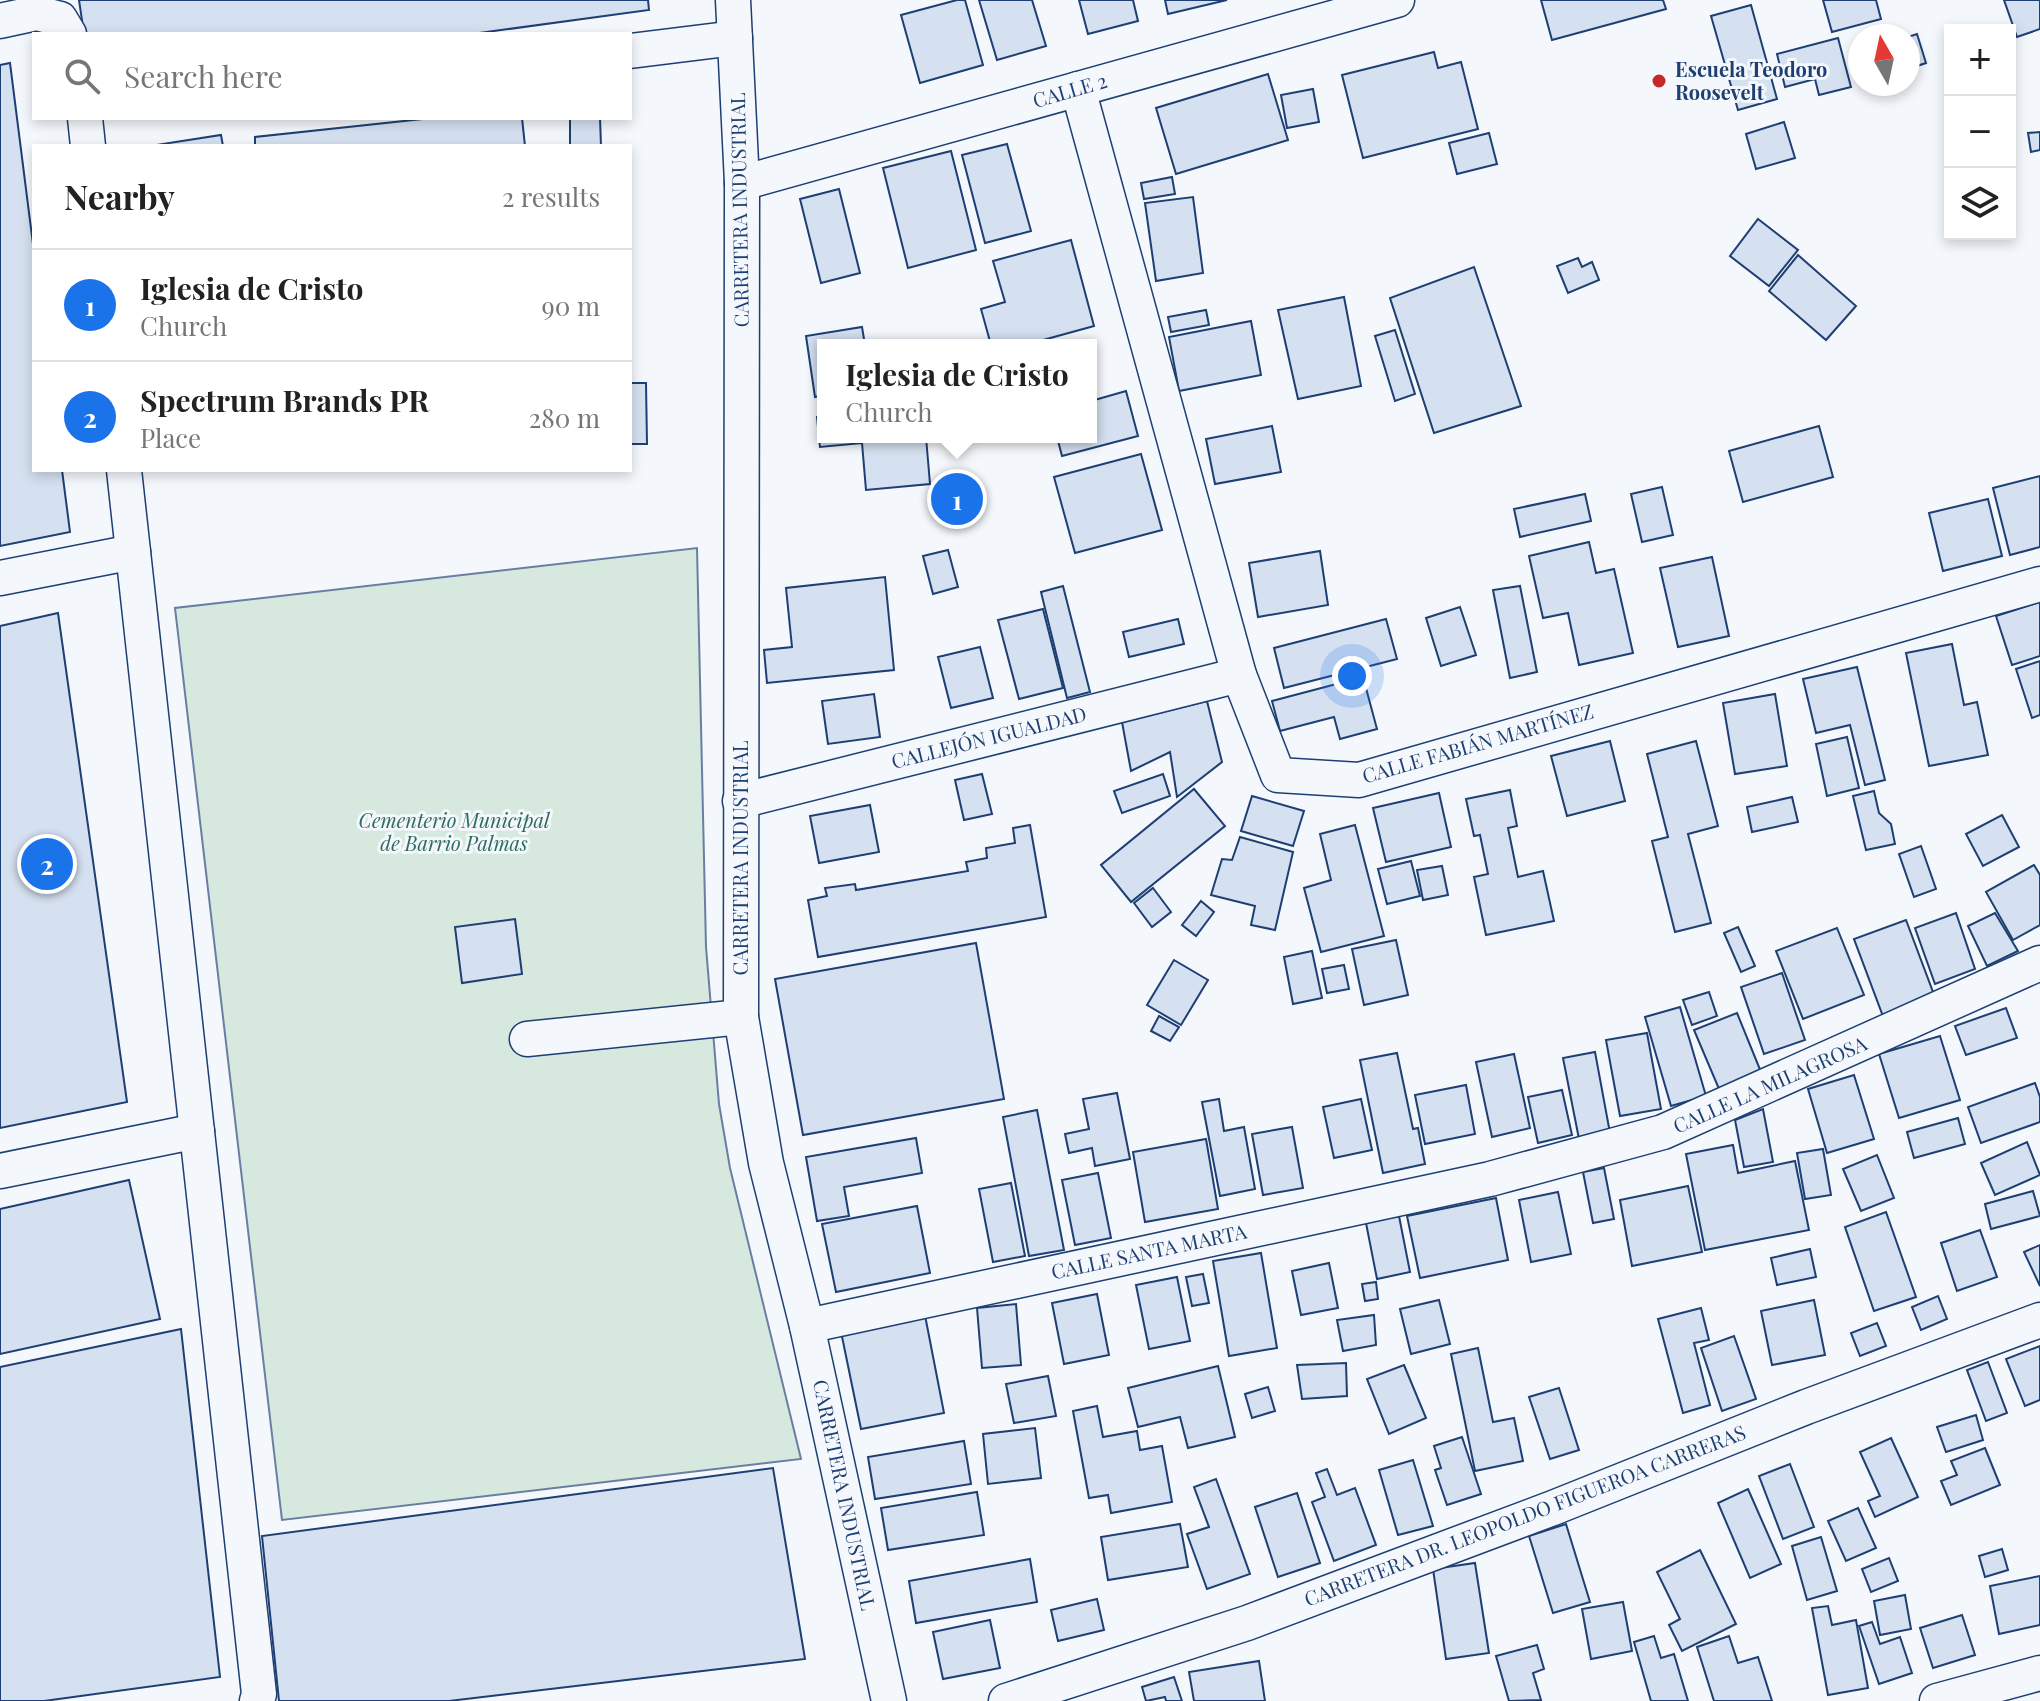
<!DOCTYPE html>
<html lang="en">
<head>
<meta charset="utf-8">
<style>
  :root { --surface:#fff; --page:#f2f2f2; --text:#222; --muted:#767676; --line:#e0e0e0; --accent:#1a73e8 }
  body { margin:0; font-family:"Playfair Display",serif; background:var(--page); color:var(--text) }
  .controls { position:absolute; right:24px; top:24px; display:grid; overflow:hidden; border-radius:0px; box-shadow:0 4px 12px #0003 }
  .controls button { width:72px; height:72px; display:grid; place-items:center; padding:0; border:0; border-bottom:2px solid var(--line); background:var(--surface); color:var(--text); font:40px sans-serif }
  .compass { position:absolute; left:1848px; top:24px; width:72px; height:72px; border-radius:50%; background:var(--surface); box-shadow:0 4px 12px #0003; rotate:351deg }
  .you { position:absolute; left:1352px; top:676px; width:28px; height:28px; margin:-20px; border:6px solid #fff; border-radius:50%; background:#1a73e8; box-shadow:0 0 0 12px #1a73e833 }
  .badge { display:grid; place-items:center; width:52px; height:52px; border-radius:50%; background:var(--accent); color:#fff; font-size:26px; font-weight:700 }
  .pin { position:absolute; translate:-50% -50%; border:4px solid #fff; box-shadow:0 2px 8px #0006 }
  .popup { position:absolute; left:817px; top:339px; width:280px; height:104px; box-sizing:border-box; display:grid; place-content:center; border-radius:0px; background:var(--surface); filter:drop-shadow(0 2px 6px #0005); font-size:26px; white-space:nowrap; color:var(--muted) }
  .popup b { font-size:30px; color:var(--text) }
  .popup::after { content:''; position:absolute; left:50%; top:100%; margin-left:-16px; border:16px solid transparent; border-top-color:var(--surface) }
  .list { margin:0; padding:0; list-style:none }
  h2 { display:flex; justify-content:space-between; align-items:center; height:104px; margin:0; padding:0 32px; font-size:34px }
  h2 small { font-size:26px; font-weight:400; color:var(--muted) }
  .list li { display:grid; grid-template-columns:52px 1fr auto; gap:24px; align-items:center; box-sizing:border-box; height:112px; padding:0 32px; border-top:2px solid var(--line) }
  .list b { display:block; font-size:30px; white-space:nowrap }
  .list p { margin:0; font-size:26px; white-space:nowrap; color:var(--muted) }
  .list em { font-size:26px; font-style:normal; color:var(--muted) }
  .icon { flex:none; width:44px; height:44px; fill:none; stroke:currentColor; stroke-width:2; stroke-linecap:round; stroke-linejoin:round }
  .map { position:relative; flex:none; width:2040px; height:1701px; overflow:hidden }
  .search { position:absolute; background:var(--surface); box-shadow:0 4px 12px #0003; left:32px; top:32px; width:600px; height:88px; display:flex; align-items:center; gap:20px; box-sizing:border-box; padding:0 28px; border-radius:0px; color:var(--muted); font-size:30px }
  .panel { position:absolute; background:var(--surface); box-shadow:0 4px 12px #0003; left:32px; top:144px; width:600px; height:328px; border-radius:0px }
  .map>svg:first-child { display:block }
</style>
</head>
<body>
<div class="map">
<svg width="2040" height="1701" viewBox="0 0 2040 1701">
  <rect width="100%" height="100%" fill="#f4f7fb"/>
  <path fill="#d7e8df" stroke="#687fa3" stroke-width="2" d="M697 548 706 947 719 1104 730 1168 801 1459 282 1520 175 608Z"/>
  <g fill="#d5e0f0" stroke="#1d3f73" stroke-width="2">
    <path d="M79 0H648L649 10 472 34H84Z"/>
    <path d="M957 0H965L983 65 920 83 901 15Z"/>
    <path d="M979 0H1032L1046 46 997 60Z"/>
    <path d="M1079 0H1133L1138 21 1088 34Z"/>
    <path d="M1165 0H1227L1168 14Z"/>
    <path d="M1541 0H1663L1666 9 1552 40Z"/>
    <path d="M1823 0H1876L1881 19 1832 32Z"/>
    <path d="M2004 0H2040V29L2017 37Z"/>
    <path d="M1751 5 1777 99 1738 110 1711 16Z"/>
    <path d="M1917 34 1926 63 1908 69V37Z"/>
    <path d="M1838 38 1851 87 1819 95 1815 79 1785 87 1777 54Z"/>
    <path d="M1434 52 1438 68 1461 62 1478 129 1363 158 1342 75Z"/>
    <path d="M10 63 34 252V470H62L70 532 0 546V65Z"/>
    <path d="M1268 74 1288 140 1176 174 1156 108Z"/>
    <path d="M1313 89 1319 122 1287 128 1281 95Z"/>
    <path d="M432 118H522L525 146H255V137Z"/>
    <path d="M570 118H600L601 146H570Z"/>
    <path d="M1784 122 1795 158 1756 169 1746 134Z"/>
    <path d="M2040 132V150L2031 152 2028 133Z"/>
    <path d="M1489 133 1497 164 1457 174 1449 143Z"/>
    <path d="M221 135 223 146H156V145Z"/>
    <path d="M1007 144 1031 231 985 243 962 155Z"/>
    <path d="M951 151 976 250 908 268 883 168Z"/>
    <path d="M1172 177 1175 194 1144 199 1141 183Z"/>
    <path d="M839 189 860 273 821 283 800 199Z"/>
    <path d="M1193 197 1203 273 1156 281 1145 203Z"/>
    <path d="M1758 219 1798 250 1769 286 1730 256Z"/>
    <path d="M1071 240 1094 326 1025 345H991L981 309 1005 302 993 261Z"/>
    <path d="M1798 255 1856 306 1826 340 1769 291Z"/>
    <path d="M1578 258 1582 267 1592 262 1599 280 1568 293 1557 266Z"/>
    <path d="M1474 267 1521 406 1434 433 1390 298Z"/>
    <path d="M1344 297 1361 386 1298 399 1278 310Z"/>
    <path d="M1206 310 1209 325 1171 332 1168 317Z"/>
    <path d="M1251 321 1261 375 1179 391 1169 337Z"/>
    <path d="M862 327 865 345H823V395L815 397 806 336Z"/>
    <path d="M1395 330 1415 394 1395 401 1375 336Z"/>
    <path d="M630 383H646L647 444H630Z"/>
    <path d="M1126 391 1138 436 1062 456 1057 437H1091V401Z"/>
    <path d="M817 417H823V437H926L930 484 866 490 862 443 820 447Z"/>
    <path d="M1272 426 1281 472 1215 484 1206 439Z"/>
    <path d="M1819 426 1833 477 1743 502 1729 451Z"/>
    <path d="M1141 454 1162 530 1075 553 1054 477Z"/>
    <path d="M2040 476V547L2010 555 1993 488Z"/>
    <path d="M1662 487 1673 535 1642 542 1631 494Z"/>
    <path d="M1585 494 1591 521 1520 537 1514 509Z"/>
    <path d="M1988 499 2002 556 1943 571 1929 513Z"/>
    <path d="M1589 542 1596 573 1614 569 1633 653 1579 665 1568 613 1543 618 1529 556Z"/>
    <path d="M948 550 958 587 933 594 923 556Z"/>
    <path d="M1320 551 1328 605 1258 617 1249 563Z"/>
    <path d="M1712 557 1729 636 1678 647 1660 568Z"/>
    <path d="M885 577 894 670 767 683 764 650 792 647 786 588Z"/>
    <path d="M1063 586 1090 692 1067 698 1041 592Z"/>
    <path d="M1520 586 1537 672 1510 678 1493 590Z"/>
    <path d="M2040 602V656L2012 665 1996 616Z"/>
    <path d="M1460 607 1476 655 1441 666 1426 618Z"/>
    <path d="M1043 609 1063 688 1019 699 998 620Z"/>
    <path d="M58 613 127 1102 0 1128V626Z"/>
    <path d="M1178 619 1184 644 1129 657 1123 632Z"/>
    <path d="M1386 619 1397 659 1284 688 1274 648Z"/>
    <path d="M1952 644 1964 705 1977 702 1988 755 1929 766 1906 653Z"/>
    <path d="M980 647 993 698 951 708 938 657Z"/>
    <path d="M2040 661V715L2032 718 2016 669Z"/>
    <path d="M1857 667 1885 780 1865 785 1850 725 1816 733 1803 679Z"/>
    <path d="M1363 677 1377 729 1340 739 1334 717 1280 731 1272 701Z"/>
    <path d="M874 694 880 737 828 744 822 701Z"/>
    <path d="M1775 694 1787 766 1735 774 1723 703Z"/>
    <path d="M1207 701 1222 762 1177 797 1170 752 1131 771 1122 722Z"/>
    <path d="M1847 737 1859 788 1827 796 1816 744Z"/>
    <path d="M1610 741 1625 801 1567 816 1551 756Z"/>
    <path d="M1696 741 1718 826 1688 834 1711 923 1675 932 1652 841 1668 837 1647 754Z"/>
    <path d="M982 774 992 814 964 820 955 780Z"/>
    <path d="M1163 774 1170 796 1122 813 1114 791Z"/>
    <path d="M1194 789 1225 826 1131 902 1101 865Z"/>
    <path d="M1510 790 1517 826 1508 828 1518 877 1543 871 1554 921 1486 935 1474 877 1488 874 1480 835 1474 836 1466 799Z"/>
    <path d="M1874 791 1879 813 1891 824 1895 844 1866 850 1853 796Z"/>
    <path d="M1439 793 1451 847 1386 862 1373 808Z"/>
    <path d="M1252 796 1304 811 1293 846 1241 831Z"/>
    <path d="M1792 797 1798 822 1752 832 1747 807Z"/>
    <path d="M870 805 879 852 819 863 810 816Z"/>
    <path d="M2002 815 2019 847 1983 866 1966 834Z"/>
    <path d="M1030 825 1046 917 818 957 808 900 827 896 825 888 855 884 856 890 968 871 966 862 987 858 986 848 1015 843 1013 828Z"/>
    <path d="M1355 825 1384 936 1321 952 1304 888 1331 880 1320 834Z"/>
    <path d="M1240 837 1293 852 1275 930 1251 925 1255 906 1211 895 1222 859 1232 860Z"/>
    <path d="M1921 846 1936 889 1914 897 1899 854Z"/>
    <path d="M1411 861 1420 896 1387 904 1378 869Z"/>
    <path d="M2034 865 2040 875V925L2013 940 1986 892Z"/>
    <path d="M1442 866 1448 895 1423 900 1417 870Z"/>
    <path d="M1153 888 1171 912 1152 927 1134 903Z"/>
    <path d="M1201 901 1214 912 1196 936 1182 925Z"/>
    <path d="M1956 913 1975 969 1935 984 1915 928Z"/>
    <path d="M1995 913 2018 951 1987 966 1968 926Z"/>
    <path d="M515 919 522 974 462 983 455 927Z"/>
    <path d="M1906 920 1936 1000 1884 1019 1854 939Z"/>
    <path d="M1738 927 1755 966 1741 972 1724 933Z"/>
    <path d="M1837 928 1864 995 1803 1019 1776 951Z"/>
    <path d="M1396 940 1408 995 1364 1005 1352 949Z"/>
    <path d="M976 943 1004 1099 803 1135 775 979Z"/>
    <path d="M1312 951 1322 998 1293 1004 1284 957Z"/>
    <path d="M1174 960 1208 980 1181 1025 1147 1005Z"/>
    <path d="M1344 965 1349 989 1327 993 1322 969Z"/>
    <path d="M1782 973 1805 1040 1764 1054 1741 987Z"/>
    <path d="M1709 992 1717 1016 1692 1025 1683 1000Z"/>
    <path d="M1680 1007 1706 1096 1671 1106 1645 1017Z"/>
    <path d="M2006 1008 2017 1038 1966 1055 1955 1026Z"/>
    <path d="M1737 1013 1761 1072 1719 1089 1694 1030Z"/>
    <path d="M1159 1016 1179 1027 1170 1041 1151 1031Z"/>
    <path d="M1647 1033 1661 1109 1620 1116 1606 1040Z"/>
    <path d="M1940 1036 1960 1100 1899 1118 1879 1054Z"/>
    <path d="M1595 1052 1610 1133 1579 1139 1563 1058Z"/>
    <path d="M1397 1053 1413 1129 1418 1128 1425 1164 1383 1173 1360 1060Z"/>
    <path d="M1514 1054 1530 1128 1492 1137 1476 1062Z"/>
    <path d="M1854 1075 1874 1139 1827 1153 1808 1089Z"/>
    <path d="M2035 1083 2040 1097V1122L1981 1143 1968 1107Z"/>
    <path d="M1466 1085 1475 1134 1425 1144 1415 1095Z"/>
    <path d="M1562 1090 1572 1135 1538 1143 1528 1097Z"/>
    <path d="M1117 1093 1130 1159 1095 1166 1092 1148 1069 1153 1065 1134 1089 1129 1083 1099Z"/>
    <path d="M1219 1099 1224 1131 1244 1127 1255 1189 1220 1196 1202 1102Z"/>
    <path d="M1361 1099 1372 1150 1334 1158 1323 1107Z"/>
    <path d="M1763 1109 1773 1162 1744 1167 1735 1120Z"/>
    <path d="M1037 1110 1064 1250 1029 1256 1003 1117Z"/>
    <path d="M1958 1118 1965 1144 1914 1158 1907 1132Z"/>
    <path d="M1292 1127 1303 1188 1263 1195 1252 1134Z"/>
    <path d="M916 1138 922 1173 844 1187 849 1216 817 1221 806 1157Z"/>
    <path d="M1206 1139 1218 1209 1145 1222 1133 1152Z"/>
    <path d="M2027 1142 2040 1175 1995 1195 1981 1163Z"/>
    <path d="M1733 1145 1738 1173 1795 1161 1809 1230 1705 1250 1686 1154Z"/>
    <path d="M1823 1149 1831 1195 1805 1199 1797 1153Z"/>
    <path d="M1877 1155 1894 1198 1861 1211 1843 1169Z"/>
    <path d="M1604 1168 1614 1219 1593 1223 1583 1172Z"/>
    <path d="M1098 1173 1111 1238 1075 1245 1062 1180Z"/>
    <path d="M129 1180 160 1319 0 1354V1209Z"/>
    <path d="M1011 1183 1025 1256 993 1262 979 1189Z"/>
    <path d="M1688 1186 1702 1252 1632 1266 1620 1200Z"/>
    <path d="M2033 1191 2040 1216 1991 1229 1985 1204Z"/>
    <path d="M1558 1192 1571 1254 1531 1262 1519 1200Z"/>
    <path d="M1496 1198 1508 1260 1420 1278 1407 1216Z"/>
    <path d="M917 1206 930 1273 836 1292 822 1224Z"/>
    <path d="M1886 1212 1916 1297 1874 1311 1845 1227Z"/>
    <path d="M1399 1216 1410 1272 1377 1279 1366 1223Z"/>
    <path d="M1980 1230 1997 1277 1957 1291 1941 1243Z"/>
    <path d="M2040 1245V1286L2024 1252Z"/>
    <path d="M1810 1249 1816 1277 1777 1285 1771 1258Z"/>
    <path d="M1261 1253 1277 1348 1229 1356 1213 1261Z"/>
    <path d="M1329 1263 1338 1308 1301 1315 1292 1271Z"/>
    <path d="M1203 1274 1209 1303 1192 1306 1186 1277Z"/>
    <path d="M1177 1277 1190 1341 1149 1349 1136 1285Z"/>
    <path d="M1376 1282 1378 1299 1365 1301 1362 1284Z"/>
    <path d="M1097 1294 1109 1355 1064 1364 1052 1303Z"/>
    <path d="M1938 1296 1947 1319 1921 1330 1912 1307Z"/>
    <path d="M1439 1300 1450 1344 1411 1354 1400 1309Z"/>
    <path d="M1814 1300 1825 1355 1772 1365 1761 1311Z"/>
    <path d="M1016 1304 1021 1365 982 1368 977 1308Z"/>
    <path d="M923 1305 944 1413 861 1429 839 1322Z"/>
    <path d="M1701 1308 1709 1340 1694 1343 1710 1405 1683 1413 1658 1319Z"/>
    <path d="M1374 1315 1376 1345 1343 1351 1337 1320Z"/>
    <path d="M1877 1323 1886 1346 1860 1356 1851 1333Z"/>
    <path d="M181 1329 220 1677 44 1701H0V1367Z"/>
    <path d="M1734 1336 1756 1399 1722 1411 1701 1348Z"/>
    <path d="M2040 1346V1400L2025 1406 2006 1359Z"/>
    <path d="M1478 1348 1493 1422 1514 1418 1523 1461 1475 1471 1451 1354Z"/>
    <path d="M1988 1362 2007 1413 1986 1421 1967 1370Z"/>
    <path d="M1346 1363 1347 1396 1302 1399 1297 1365Z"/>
    <path d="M1404 1365 1426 1418 1389 1434 1367 1379Z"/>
    <path d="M1218 1366 1235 1437 1188 1448 1180 1417 1138 1427 1128 1388Z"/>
    <path d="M1048 1376 1056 1416 1014 1423 1006 1384Z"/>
    <path d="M1268 1387 1275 1411 1252 1418 1245 1394Z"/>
    <path d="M1559 1388 1579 1450 1550 1459 1529 1397Z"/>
    <path d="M1097 1406 1103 1437 1137 1431 1140 1450 1162 1446 1172 1502 1111 1513 1108 1495 1089 1498 1073 1411Z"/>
    <path d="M1976 1415 1983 1440 1946 1452 1937 1427Z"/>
    <path d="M1035 1428 1041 1478 988 1484 983 1434Z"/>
    <path d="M1462 1437 1481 1494 1447 1505 1435 1470 1441 1468 1434 1446Z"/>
    <path d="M1891 1438 1918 1497 1875 1517 1868 1501 1880 1496 1860 1452Z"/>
    <path d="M964 1441 971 1484 875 1499 868 1457Z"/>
    <path d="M1985 1448 2000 1485 1951 1505 1941 1481 1957 1475 1951 1461Z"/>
    <path d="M1413 1460 1433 1526 1398 1535 1379 1470Z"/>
    <path d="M1790 1464 1814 1527 1783 1539 1759 1476Z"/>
    <path d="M773 1468 805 1659 449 1701H279L262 1536Z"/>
    <path d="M1327 1469 1337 1495 1355 1488 1376 1545 1334 1561 1312 1502 1325 1497 1316 1473Z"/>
    <path d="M1216 1479 1250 1574 1207 1589 1187 1534 1209 1527 1194 1487Z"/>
    <path d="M1748 1489 1781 1564 1750 1578 1718 1503Z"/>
    <path d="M977 1492 984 1535 888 1550 881 1508Z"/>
    <path d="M1297 1493 1320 1563 1278 1577 1255 1507Z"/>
    <path d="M1858 1508 1876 1548 1846 1561 1828 1521Z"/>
    <path d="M1180 1524 1188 1567 1108 1580 1101 1537Z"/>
    <path d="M1566 1524 1590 1602 1553 1613 1529 1536Z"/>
    <path d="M1821 1537 1837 1591 1807 1600 1792 1546Z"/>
    <path d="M2002 1549 2008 1570 1985 1577 1979 1556Z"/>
    <path d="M1700 1550 1736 1624 1682 1651 1669 1625 1680 1619 1657 1572Z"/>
    <path d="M1889 1558 1898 1581 1871 1592 1862 1569Z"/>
    <path d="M1030 1559 1037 1602 916 1623 909 1581Z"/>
    <path d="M1475 1563 1489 1653 1446 1659 1433 1569Z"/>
    <path d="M2040 1576V1625L1999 1634 1990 1586Z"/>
    <path d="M1905 1595 1911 1629 1880 1635 1874 1601Z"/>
    <path d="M1097 1599 1104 1630 1058 1641 1051 1610Z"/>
    <path d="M1623 1602 1632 1651 1591 1659 1582 1609Z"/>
    <path d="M1828 1606 1832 1625 1856 1620 1868 1688 1828 1695 1812 1608Z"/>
    <path d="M1962 1615 1975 1655 1933 1668 1920 1628Z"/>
    <path d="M990 1620 1000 1668 943 1679 933 1632Z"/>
    <path d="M1872 1622 1880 1644 1900 1637 1912 1673 1879 1684 1859 1626Z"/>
    <path d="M1654 1636 1661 1658 1674 1654 1688 1701H1651L1634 1642Z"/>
    <path d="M1729 1636 1738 1663 1758 1657 1772 1701H1714L1697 1647Z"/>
    <path d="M1537 1645 1544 1669 1533 1673 1541 1700 1509 1701 1496 1656Z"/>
    <path d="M1259 1661 1265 1701H1194L1189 1672Z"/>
    <path d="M1174 1677 1182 1701H1166L1165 1697 1146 1701 1142 1687Z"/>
  </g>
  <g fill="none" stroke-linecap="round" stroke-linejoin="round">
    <defs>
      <g id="minor">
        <path d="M733 0 742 183 741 1017 766 1163 807 1326 889 1701"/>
        <path d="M0 21 37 13 60 19 69 34"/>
        <path d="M630 51 735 38"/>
        <path d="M1078 89 1239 675 1278 775 1359 780 2040 584"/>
        <path d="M85 118 88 146"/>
        <path d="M742 183 1397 0"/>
        <path d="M124 470 259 1694 257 1701"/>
        <path d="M0 578 133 552"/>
        <path d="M740 801 1239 675"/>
        <path d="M527 1039 741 1017"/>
        <path d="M0 1171 197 1131"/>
        <path d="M807 1326 1490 1179 1663 1132 2040 963"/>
        <path d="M1006 1701 1247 1623 1553 1508 1806 1407 2040 1320"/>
        <path d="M1937 1701 2040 1673"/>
      </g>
    </defs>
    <use href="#minor" stroke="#1d3f73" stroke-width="37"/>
    <use href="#minor" stroke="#f4f7fb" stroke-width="34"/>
  </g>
  <circle fill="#c62828" stroke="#f4f7fb" stroke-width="3" cx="1659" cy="81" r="8"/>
  <g text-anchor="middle" stroke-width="6" stroke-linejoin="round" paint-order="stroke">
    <g font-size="20" font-weight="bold" fill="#1d3f73" stroke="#f4f7fb" text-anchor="start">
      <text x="1675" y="77">Escuela Teodoro<tspan x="1675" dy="23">Roosevelt</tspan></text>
    </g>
    <g font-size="20" fill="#1d3f73" stroke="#f4f7fb">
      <text transform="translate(1070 91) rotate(-16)" y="7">CALLE 2</text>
      <text transform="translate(740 210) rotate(-91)" y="7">CARRETERA INDUSTRIAL</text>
      <text transform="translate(989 738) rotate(-14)" y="7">CALLEJÓN IGUALDAD</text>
      <text transform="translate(1478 744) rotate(-16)" y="7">CALLE FABIÁN MARTÍNEZ</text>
      <text transform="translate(741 858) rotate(-90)" y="7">CARRETERA INDUSTRIAL</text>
      <text transform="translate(1770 1085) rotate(-24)" y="7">CALLE LA MILAGROSA</text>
      <text transform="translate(1149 1252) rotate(-12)" y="7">CALLE SANTA MARTA</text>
      <text transform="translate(844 1495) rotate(78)" y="7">CARRETERA INDUSTRIAL</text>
      <text transform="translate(1525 1516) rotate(-21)" y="7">CARRETERA DR. LEOPOLDO FIGUEROA CARRERAS</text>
    </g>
    <g font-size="20" font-style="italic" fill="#2c6c60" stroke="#f4f7fb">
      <text x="454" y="828">Cementerio Municipal<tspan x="454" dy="23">de Barrio Palmas</tspan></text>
    </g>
  </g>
</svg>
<div class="controls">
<button>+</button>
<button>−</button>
<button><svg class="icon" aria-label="layers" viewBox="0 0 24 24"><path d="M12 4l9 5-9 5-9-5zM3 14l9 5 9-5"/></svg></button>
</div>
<svg class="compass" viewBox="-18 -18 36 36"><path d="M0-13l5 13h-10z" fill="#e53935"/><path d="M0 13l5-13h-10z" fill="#767676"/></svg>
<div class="you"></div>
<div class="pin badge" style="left:957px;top:499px">1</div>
<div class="popup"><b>Iglesia de Cristo</b>Church</div>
<div class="pin badge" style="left:47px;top:864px">2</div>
<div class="search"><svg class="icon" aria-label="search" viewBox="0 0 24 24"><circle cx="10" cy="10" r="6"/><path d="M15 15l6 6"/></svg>Search here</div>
<section class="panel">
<h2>Nearby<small>2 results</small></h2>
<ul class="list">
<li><span class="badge">1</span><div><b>Iglesia de Cristo</b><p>Church</p></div><em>90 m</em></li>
<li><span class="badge">2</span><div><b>Spectrum Brands PR</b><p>Place</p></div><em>280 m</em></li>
</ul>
</section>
</div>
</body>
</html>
